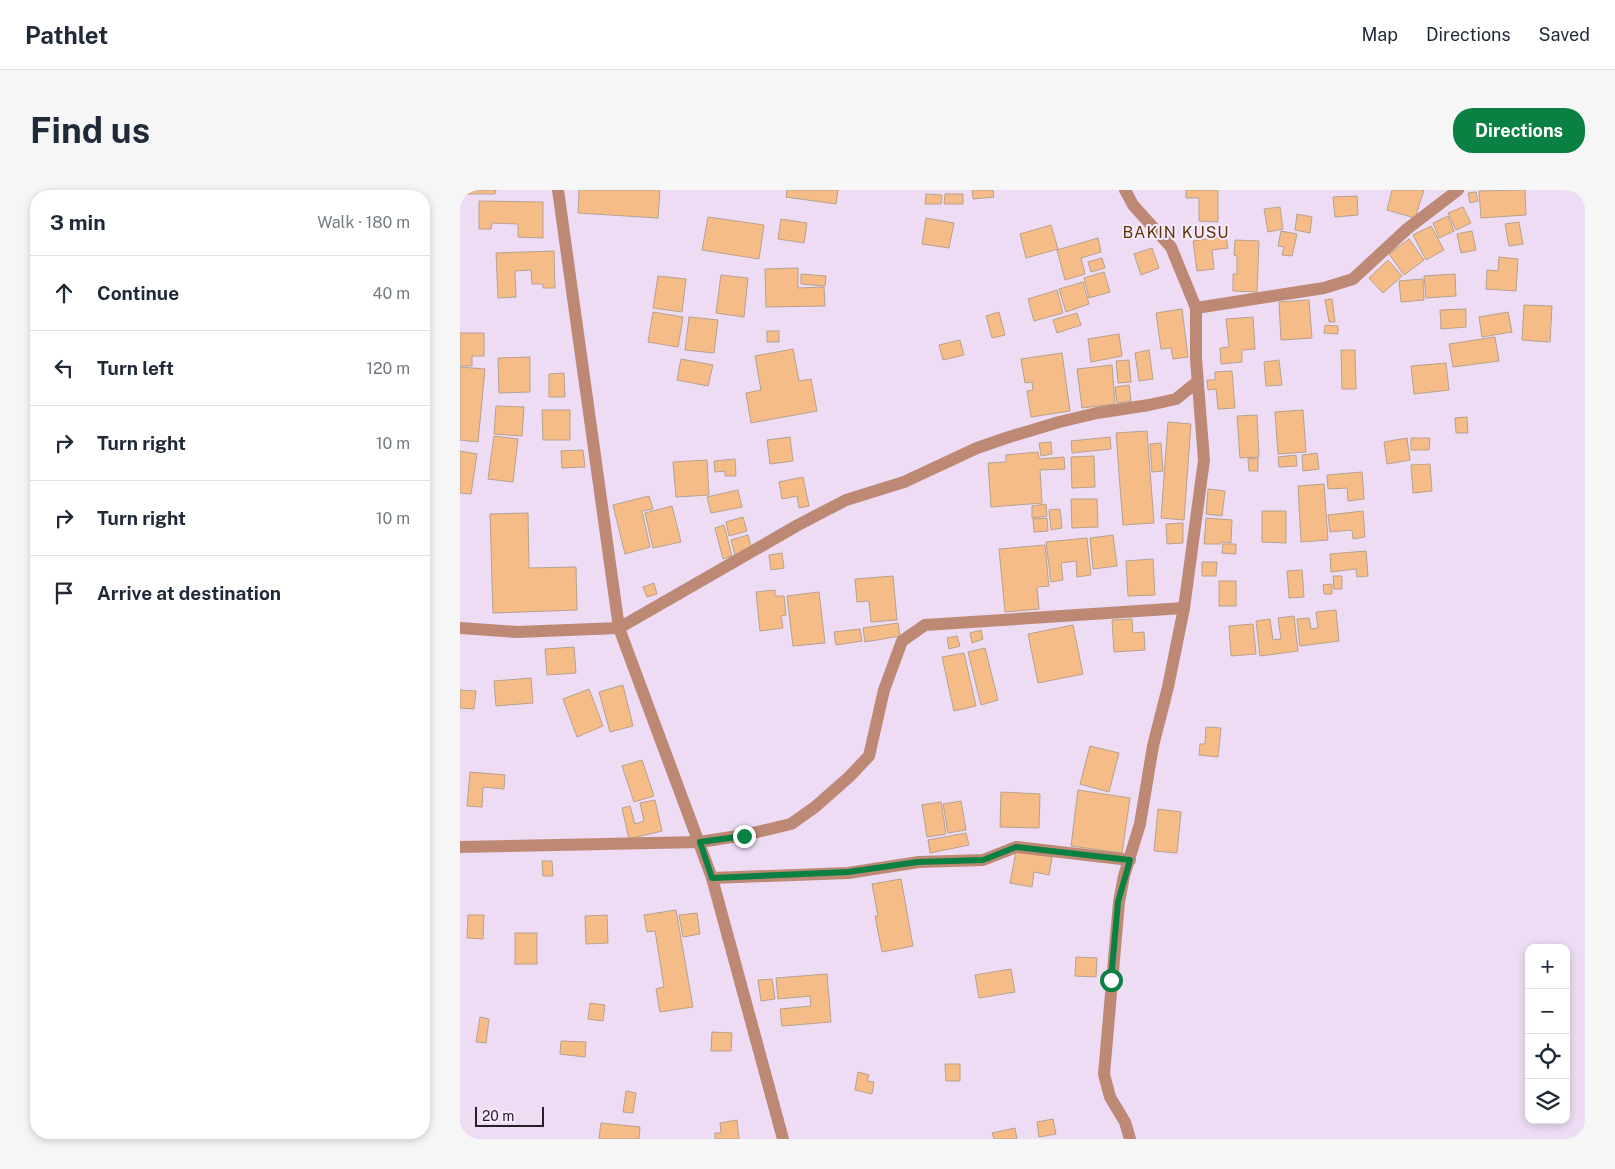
<!DOCTYPE html>
<html lang="en">
<head>
<meta charset="utf-8">
<style>
  :root { --surface:#fff; --page:#f6f6f7; --text:#1f2937; --muted:#747a83; --line:#e0e1e3; --accent:#0b8043 }
  body { margin:0; font-family:"Public Sans",sans-serif; background:var(--page); color:var(--text) }
  .controls { position:absolute; right:15px; bottom:15px; display:grid; overflow:hidden; border-radius:10px; box-shadow:0 2px 8px #0003 }
  .controls button { width:45px; height:45px; display:grid; place-items:center; padding:0; border:0; border-bottom:1px solid var(--line); background:var(--surface); color:var(--text); font:25px sans-serif }
  .scale { position:absolute; left:15px; bottom:12px; width:69px; box-sizing:border-box; padding-left:5px; border:2px solid #251f28; border-top:0; font-size:14px; line-height:18px; white-space:nowrap; color:#251f28; -webkit-text-stroke:4px #f8eafe; paint-order:stroke }
  .stop { position:absolute; width:15px; height:15px; margin:-11px; border:4px solid #0b8043; border-radius:50%; background:#fff }
  .stop.end { background:#0b8043; border-color:#fff; box-shadow:0 1px 5px #0008 }
  .list { margin:0; padding:0; list-style:none }
  h2 { display:flex; justify-content:space-between; align-items:center; height:65px; margin:0; padding:0 20px; font-size:21px }
  h2 small { font-size:16px; font-weight:400; color:var(--muted) }
  .list li { display:grid; grid-template-columns:32px 1fr auto; gap:15px; align-items:center; box-sizing:border-box; height:75px; padding:0 20px; border-top:1px solid var(--line) }
  .list b { display:block; font-size:19px; white-space:nowrap }
  .list em { font-size:16px; font-style:normal; color:var(--muted) }
  .icon { flex:none; width:28px; height:28px; fill:none; stroke:currentColor; stroke-width:2; stroke-linecap:round; stroke-linejoin:round }
  .map { position:relative; flex:none; width:1125px; height:949px; overflow:hidden; border-radius:20px }
  header { display:flex; align-items:center; gap:30px; box-sizing:border-box; height:70px; padding:0 25px; background:var(--surface); border-bottom:1px solid var(--line) }
  header strong { font-size:24px }
  nav { display:flex; gap:28px; margin-inline-start:auto; font-size:18px }
  .intro { display:flex; align-items:center; justify-content:space-between; box-sizing:border-box; height:120px; padding:0 30px }
  h1 { margin:0; font-size:35px }
  .button { padding:12px 22px; border-radius:20px; background:var(--accent); color:#fff; font-size:18px; font-weight:700 }
  main { display:flex; gap:30px; padding:0 30px }
  aside { flex:1; background:var(--surface); border-radius:20px; box-shadow:0 2px 8px #0003 }
  .map>svg:first-child { display:block }
</style>
</head>
<body>
<header>
<strong>Pathlet</strong>
<nav><a>Map</a><a>Directions</a><a>Saved</a></nav>
</header>
<div class="intro"><h1>Find us</h1><a class="button">Directions</a></div>
<main>
<aside>
<h2>3 min<small>Walk · 180 m</small></h2>
<ul class="list">
<li><svg class="icon" aria-label="ahead" viewBox="0 0 24 24"><path d="M12 20V5M6 11l6-6 6 6"/></svg><div><b>Continue</b></div><em>40 m</em></li>
<li><svg class="icon" aria-label="left" viewBox="0 0 24 24"><path d="M17 20v-9H6M10 6l-5 5 5 5"/></svg><div><b>Turn left</b></div><em>120 m</em></li>
<li><svg class="icon" aria-label="right" viewBox="0 0 24 24"><path d="M7 20v-9h11M14 6l5 5-5 5"/></svg><div><b>Turn right</b></div><em>10 m</em></li>
<li><svg class="icon" aria-label="right" viewBox="0 0 24 24"><path d="M7 20v-9h11M14 6l5 5-5 5"/></svg><div><b>Turn right</b></div><em>10 m</em></li>
<li><svg class="icon" aria-label="arrive" viewBox="0 0 24 24"><path d="M6 21V4h12l-3 4 3 4H6"/></svg><div><b>Arrive at destination</b></div></li>
</ul>
</aside>
<div class="map">
<svg width="1125" height="949" viewBox="0 0 1125 949">
  <rect width="100%" height="100%" fill="#eddcf4"/>
  <g fill="#f6bc88" stroke="#b7a18d">
    <path d="M0 0H36L35 4H0Z"/>
    <path d="M119 0H200L198 28 118 23Z"/>
    <path d="M327 0H378L376 14 326 7Z"/>
    <path d="M512 0H533L534 7 513 9Z"/>
    <path d="M726 0H758V32L739 31V8H726Z"/>
    <path d="M932 0H964L955 28 927 20Z"/>
    <path d="M1065 0 1066 25 1021 28 1019 1Z"/>
    <path d="M1016 2 1018 11 1010 13 1008 3Z"/>
    <path d="M466 4 482 5 481 14H465Z"/>
    <path d="M485 4H503V14H484Z"/>
    <path d="M897 6 898 25 875 27 873 7Z"/>
    <path d="M19 11 83 12V48L58 47V34L32 33 31 39H19Z"/>
    <path d="M820 17 823 39 808 42 804 19Z"/>
    <path d="M1003 17 1011 33 996 40 988 23Z"/>
    <path d="M837 24 852 27 850 43 835 40Z"/>
    <path d="M988 26 994 41 979 48 973 33Z"/>
    <path d="M248 27 304 35 299 69 242 60Z"/>
    <path d="M466 28 494 33 489 58 462 54Z"/>
    <path d="M321 29 347 33 344 53 318 49Z"/>
    <path d="M1059 32 1063 54 1049 56 1045 34Z"/>
    <path d="M591 35 598 59 566 68 560 44Z"/>
    <path d="M971 36 984 60 966 70 953 45Z"/>
    <path d="M821 41 837 44 832 66 822 65 824 57 818 56Z"/>
    <path d="M1012 41 1016 60 1001 63 997 44Z"/>
    <path d="M766 46 768 58 752 60 754 79 737 81 733 51Z"/>
    <path d="M638 48 641 62 621 68 625 84 605 90 597 60Z"/>
    <path d="M949 49 964 70 944 85 929 64Z"/>
    <path d="M775 50 799 51 797 102 773 101V84H777V66L774 65Z"/>
    <path d="M692 58 699 78 681 85 674 64Z"/>
    <path d="M94 61 95 98H83V94H72L71 80 55 81 56 107 38 108 36 63Z"/>
    <path d="M1039 67 1058 69 1056 101 1026 99 1027 80 1038 81Z"/>
    <path d="M642 68 645 78 631 82 628 72Z"/>
    <path d="M928 70 942 86 923 103 909 88Z"/>
    <path d="M338 78V98L364 97 365 116 306 117 305 79Z"/>
    <path d="M644 82 650 102 629 108 624 88Z"/>
    <path d="M341 84 366 86 365 96 341 94Z"/>
    <path d="M995 84 996 106 966 108 964 86Z"/>
    <path d="M261 85 288 88 284 127 256 123Z"/>
    <path d="M198 86 226 89 222 122 193 118Z"/>
    <path d="M963 89 964 110 941 112 939 91Z"/>
    <path d="M623 92 629 114 606 122 599 99Z"/>
    <path d="M597 100 603 123 574 131 568 109Z"/>
    <path d="M872 109 875 132H869L865 110Z"/>
    <path d="M849 110 852 148 821 150 819 112Z"/>
    <path d="M1064 115 1092 116 1090 152 1062 150Z"/>
    <path d="M722 119 728 167 713 169 711 158 701 159 696 123Z"/>
    <path d="M1006 119V137L981 139 980 120Z"/>
    <path d="M193 122 223 127 218 157 188 152Z"/>
    <path d="M539 122 545 145 532 148 526 126Z"/>
    <path d="M1048 122 1052 142 1022 147 1019 127Z"/>
    <path d="M617 123 621 135 597 143 593 130Z"/>
    <path d="M229 127 258 130 254 163 225 160Z"/>
    <path d="M793 127 795 159 782 160V172L761 174 760 158 769 157 766 129Z"/>
    <path d="M865 135 878 136V144L864 143Z"/>
    <rect x="307" y="141" width="12" height="11"/>
    <path d="M0 143H24V166H12V176H0Z"/>
    <path d="M659 144 662 166 631 172 628 149Z"/>
    <path d="M1035 147 1039 171 993 177 989 154Z"/>
    <path d="M500 150 504 165 483 170 479 155Z"/>
    <path d="M333 159 339 191 351 189 357 221 291 233 286 203 301 200 295 166Z"/>
    <path d="M689 160 693 189 679 191 675 163Z"/>
    <path d="M881 160H895L896 199H882Z"/>
    <path d="M602 163 610 221 571 227 567 201 573 200 572 192 565 193 561 169Z"/>
    <path d="M70 167V202L39 203 38 168Z"/>
    <path d="M221 169 253 175 248 196 217 190Z"/>
    <path d="M669 170 671 192 658 193 656 171Z"/>
    <path d="M819 170 822 195 806 196 804 172Z"/>
    <path d="M986 173 989 200 954 204 951 176Z"/>
    <path d="M652 175 655 214 622 218 617 179Z"/>
    <path d="M0 177 25 179 18 252 0 250Z"/>
    <path d="M772 181 775 218 758 219 756 199 748 200 747 190H755V182Z"/>
    <path d="M104 183 105 207H89V184Z"/>
    <path d="M669 195 671 211 657 213 655 197Z"/>
    <path d="M36 216 64 217 62 246 34 244Z"/>
    <path d="M82 220H110V250H83Z"/>
    <path d="M843 220 846 262 818 264 815 222Z"/>
    <path d="M797 225 799 267 780 268 777 226Z"/>
    <path d="M1007 227 1008 243H996L995 228Z"/>
    <path d="M708 232 731 234 724 330 701 328Z"/>
    <path d="M687 241 694 333 663 335 656 243Z"/>
    <path d="M34 246 58 249 53 292 28 289Z"/>
    <path d="M330 247 333 271 310 274 307 250Z"/>
    <path d="M650 247 651 259 612 263 611 251Z"/>
    <path d="M947 248 950 270 927 274 924 252Z"/>
    <path d="M951 248H970L969 260H951Z"/>
    <path d="M591 252 592 264 581 266 579 253Z"/>
    <path d="M701 253 703 281 692 282 690 254Z"/>
    <path d="M123 260 125 277 102 278 101 261Z"/>
    <path d="M0 261 17 264 11 304 0 303Z"/>
    <path d="M578 262 579 269 604 267 605 279 580 280 582 313 531 317 528 273 546 272V265Z"/>
    <path d="M857 263 859 279 843 281 842 265Z"/>
    <path d="M836 265 837 276 819 277 818 267Z"/>
    <path d="M634 266 635 297 612 298 611 267Z"/>
    <path d="M798 268V281H789L788 269Z"/>
    <path d="M275 269 276 286H265V281L255 282 254 271Z"/>
    <path d="M247 270 249 305 216 307 213 272Z"/>
    <path d="M970 274 972 301 953 303 951 275Z"/>
    <path d="M902 282 904 309 888 311 887 298 868 299 867 285Z"/>
    <path d="M343 287 349 316 339 318 337 306 322 309 319 292Z"/>
    <path d="M864 294 868 350 841 352 838 296Z"/>
    <path d="M748 299 765 301 762 326 746 324Z"/>
    <path d="M278 300 282 317 251 323 247 307Z"/>
    <path d="M189 306 193 319 182 321 190 357 165 364 153 315Z"/>
    <path d="M611 309H637L638 337 612 338Z"/>
    <path d="M586 314 587 326 572 328V316Z"/>
    <path d="M212 316 221 352 193 358 185 323Z"/>
    <path d="M600 319 602 338 591 340 589 320Z"/>
    <path d="M802 321H826V353L802 352Z"/>
    <path d="M903 321 905 347 893 349 892 340 870 342 868 325Z"/>
    <path d="M68 323 69 378 116 377 117 420 33 423 30 324Z"/>
    <path d="M283 327 287 341 269 346 266 332Z"/>
    <path d="M587 328 588 341 574 342 573 329Z"/>
    <path d="M746 328 772 330 771 353 762 352 761 354H744Z"/>
    <path d="M723 333V353L707 354 706 334Z"/>
    <path d="M264 335 272 366 263 369 255 338Z"/>
    <path d="M288 345 292 360 275 365 271 350Z"/>
    <path d="M653 345 657 376 633 379 630 348Z"/>
    <path d="M627 348 631 385 617 387 616 371 601 373 603 390 591 392 586 352Z"/>
    <path d="M763 354H776V364L762 363Z"/>
    <path d="M585 355 589 396 577 397 579 419 545 422 539 359Z"/>
    <path d="M906 361 908 386 897 387 896 379 871 382 870 364Z"/>
    <path d="M322 363 324 378 311 380 309 365Z"/>
    <path d="M693 369 695 405 668 406 666 371Z"/>
    <path d="M742 372H757L756 386H742Z"/>
    <path d="M842 380 844 407 829 408 827 381Z"/>
    <path d="M433 386 437 430 411 432 409 411 397 412 395 389Z"/>
    <path d="M873 386H882V399H874Z"/>
    <rect x="759" y="391" width="17" height="25"/>
    <path d="M194 393 197 404 187 407 183 397Z"/>
    <path d="M872 394V404H864L863 395Z"/>
    <path d="M315 400V406H324L326 425 321 426 323 438 300 441 296 402Z"/>
    <path d="M359 402 365 453 333 456 327 406Z"/>
    <path d="M876 420 879 451 840 456 837 429 849 428 851 439 858 438 856 422Z"/>
    <path d="M834 426 838 461 800 466 796 431 810 429 813 450 821 449 818 428Z"/>
    <path d="M672 429 673 443 684 442 685 460 654 462 652 430Z"/>
    <path d="M438 433 440 446 405 452 403 438Z"/>
    <path d="M793 434 796 464 771 466 769 436Z"/>
    <path d="M613 435 623 484 578 493 568 444Z"/>
    <path d="M400 439 402 451 376 455 374 442Z"/>
    <path d="M521 440 523 449 512 453 510 443Z"/>
    <path d="M497 446 500 456 489 459 487 448Z"/>
    <path d="M114 457 116 483 87 485 85 459Z"/>
    <path d="M525 458 538 510 521 515 508 462Z"/>
    <path d="M504 463 516 516 494 521 482 467Z"/>
    <path d="M71 488 73 513 36 516 34 491Z"/>
    <path d="M163 495 173 536 150 542 139 502Z"/>
    <path d="M129 499 143 536 117 547 103 509Z"/>
    <path d="M0 500 16 501 14 519 0 518Z"/>
    <path d="M746 537 761 538 758 567 739 565 740 554H745Z"/>
    <path d="M630 556 659 563 649 602 620 594Z"/>
    <path d="M182 570 194 606 174 612 162 576Z"/>
    <path d="M10 582 45 585 44 599 23 597 22 617 7 616Z"/>
    <path d="M618 600 670 608 662 663 611 656Z"/>
    <path d="M541 602 580 604 579 638 540 637Z"/>
    <path d="M195 610 202 641 169 649 162 618 170 616 175 634 184 631 180 613Z"/>
    <path d="M501 611 506 640 488 643 483 614Z"/>
    <path d="M481 612 486 644 467 647 462 615Z"/>
    <path d="M698 619 721 622 717 663 694 661Z"/>
    <path d="M506 643 509 655 470 663 468 650Z"/>
    <path d="M556 661 592 667 589 685 574 682 572 697 550 693Z"/>
    <path d="M82 671H92L93 686H83Z"/>
    <path d="M441 689 453 756 422 762 415 726H418L412 694Z"/>
    <path d="M216 720 233 817 200 822 196 799 204 797 195 741 187 742 184 725Z"/>
    <path d="M237 723 240 744 223 747 219 725Z"/>
    <path d="M8 725H24L23 749 7 748Z"/>
    <path d="M147 725 148 753 126 754 125 726Z"/>
    <rect x="55" y="743" width="22" height="31"/>
    <path d="M616 767 637 768 636 787 615 786Z"/>
    <path d="M551 779 555 802 519 808 515 785Z"/>
    <path d="M367 784 371 832 322 836 320 819 351 816 350 806 318 809 316 788Z"/>
    <path d="M312 789 315 809 301 811 298 790Z"/>
    <path d="M130 813 145 815 143 831 128 829Z"/>
    <path d="M20 827 29 829 26 853 16 852Z"/>
    <path d="M252 842 272 843 271 861H251Z"/>
    <path d="M101 851 126 852 125 867 100 864Z"/>
    <path d="M485 874H500V891H486Z"/>
    <path d="M398 882 409 885 407 891 414 892 412 904 395 900Z"/>
    <path d="M166 901 176 903 173 923 163 922Z"/>
    <path d="M593 929 596 944 579 947 577 932Z"/>
    <path d="M277 930 279 949H255V943H261L260 933Z"/>
    <path d="M141 933 180 937 179 949H139Z"/>
    <path d="M555 938 557 949H534L532 943Z"/>
  </g>
  <g fill="none" stroke-linecap="round" stroke-linejoin="round">
    <g stroke="#bd8975" stroke-width="12">
      <path d="M665 0 673 15 711 57 736 118V169L744 270 724 418 708 497 693 556 680 634 664 686 659 712 644 884 650 907 665 932 670 949"/>
      <path d="M736 118 864 98 893 89 947 39 998 0"/>
      <path d="M0 438 57 442 159 438 338 335 386 310 444 292 517 258 549 247 599 232 637 223 689 215 716 209 737 192"/>
      <path d="M0 657 240 652 284 645 331 634 355 617 389 587 409 566 424 500 442 451 465 435 724 418"/>
      <path d="M252 688 388 683 459 672 523 670 556 657 670 670"/>
    </g>
    <path stroke="#bd8975" stroke-width="12" d="M98 0 159 438 252 688 323 949"/>
  </g>
  <g fill="none" stroke-linecap="round" stroke-linejoin="round">
    <path stroke="#0b8043" stroke-width="6" d="M284 646 240 652 252 688 388 682 458 672 523 670 556 657 670 670 658 712 651 790"/>
  </g>
  <g text-anchor="middle" stroke-width="4" stroke-linejoin="round" paint-order="stroke">
    <g font-size="16" letter-spacing="1" fill="#5d3408" stroke="#f8eafe">
      <text x="716" y="48">BAKIN KUSU</text>
    </g>
  </g>
</svg>
<div class="controls">
<button>+</button>
<button>−</button>
<button><svg class="icon" aria-label="locate" viewBox="0 0 24 24"><circle cx="12" cy="12" r="6"/><path d="M12 2v4M12 18v4M2 12h4M18 12h4"/></svg></button>
<button><svg class="icon" aria-label="layers" viewBox="0 0 24 24"><path d="M12 4l9 5-9 5-9-5zM3 14l9 5 9-5"/></svg></button>
</div>
<div class="scale">20 m</div>
<div class="stop" style="left:651px;top:790px"></div>
<div class="stop end" style="left:284px;top:646px"></div>
</div>
</main>
</body>
</html>
